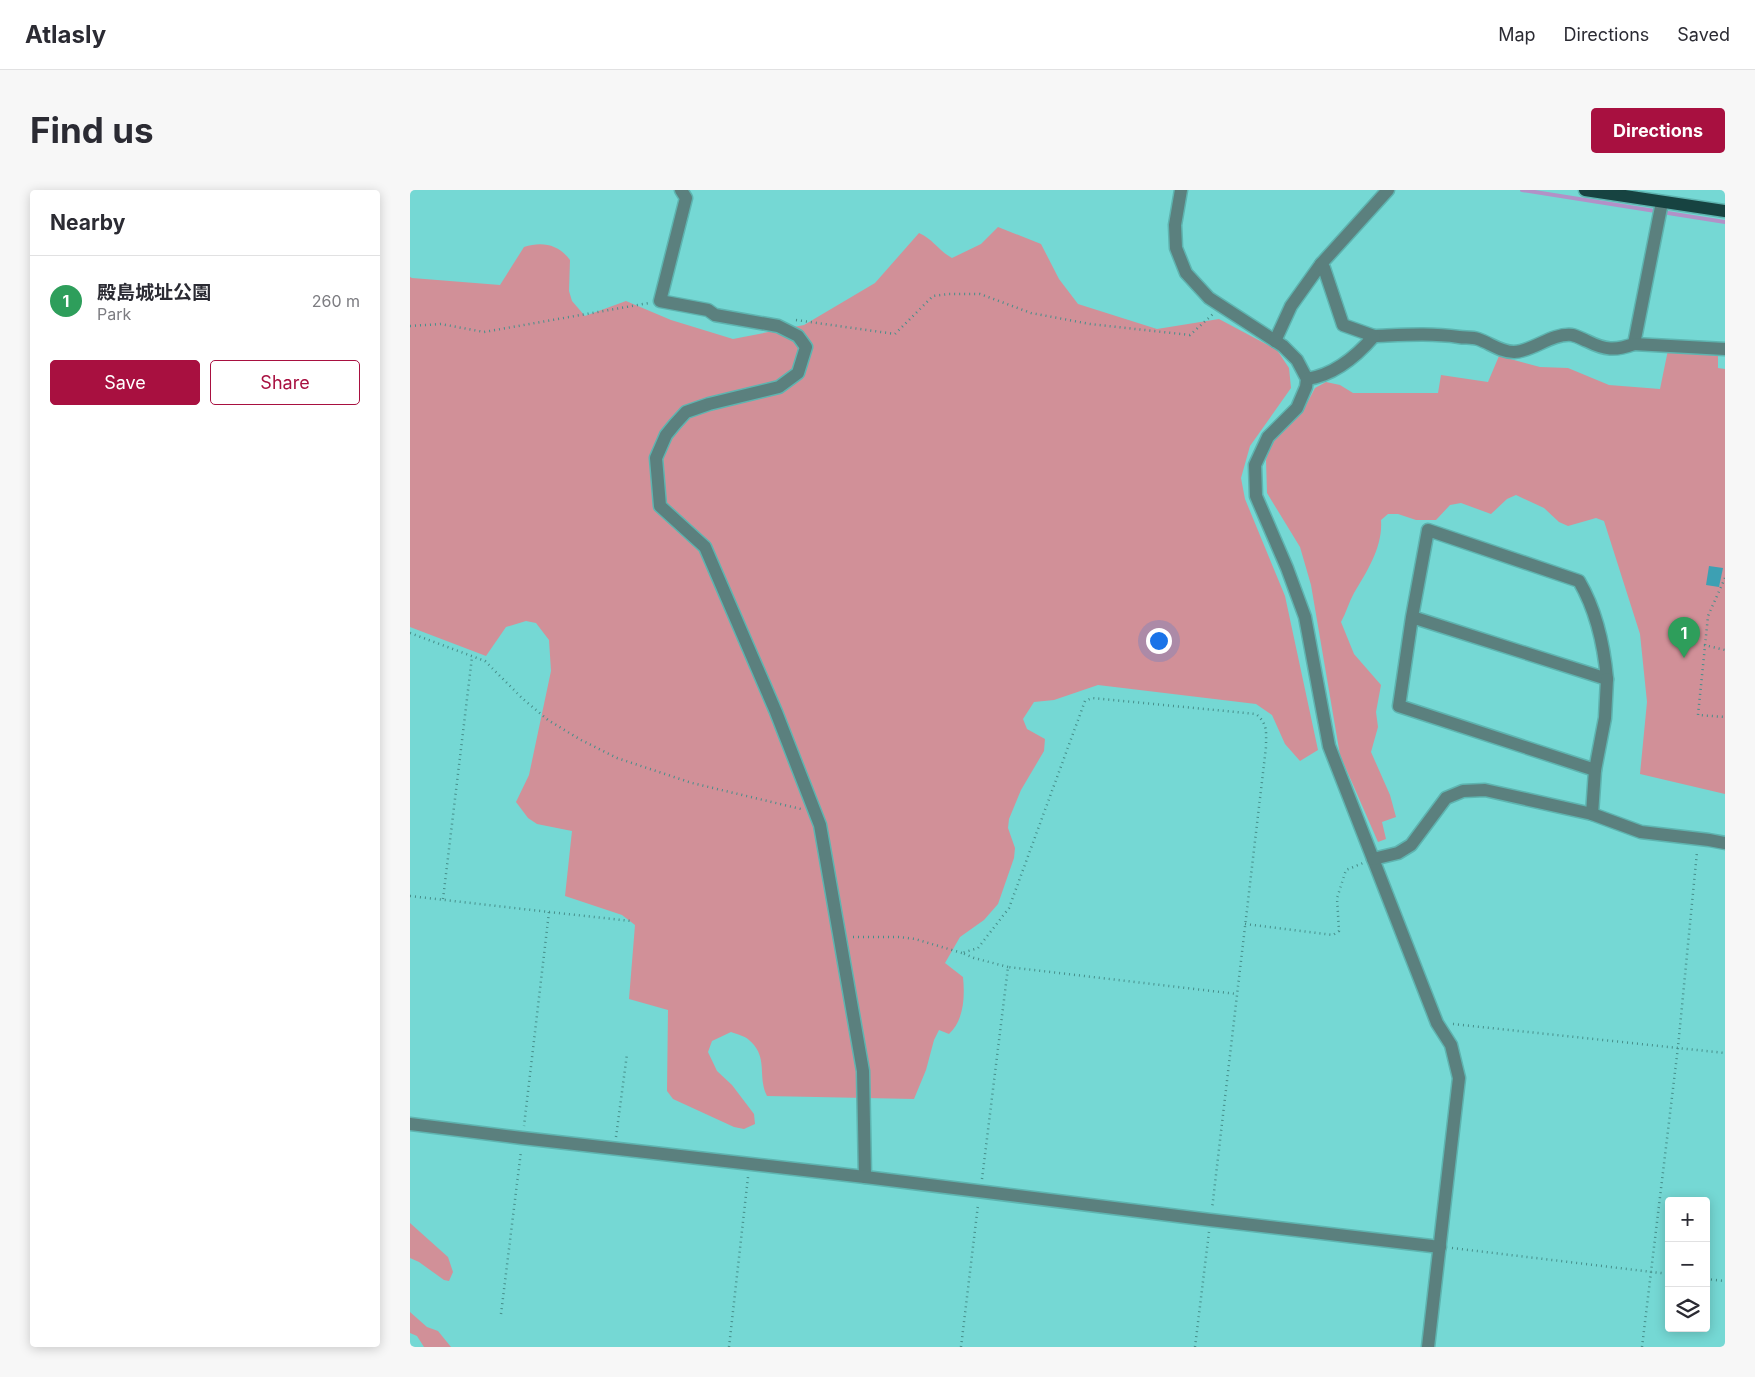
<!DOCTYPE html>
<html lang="en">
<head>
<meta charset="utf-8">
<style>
  :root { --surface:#fff; --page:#f7f7f7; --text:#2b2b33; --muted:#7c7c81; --line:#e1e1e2; --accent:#a81040 }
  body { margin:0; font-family:Inter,"Noto Sans JP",sans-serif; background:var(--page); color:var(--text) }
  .controls { position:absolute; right:15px; bottom:15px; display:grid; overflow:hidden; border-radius:5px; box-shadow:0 2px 12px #0003 }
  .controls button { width:45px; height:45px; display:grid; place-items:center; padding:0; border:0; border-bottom:1px solid var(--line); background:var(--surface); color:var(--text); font:25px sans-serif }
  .you { position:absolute; left:748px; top:450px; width:18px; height:18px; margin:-12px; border:4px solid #fff; border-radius:50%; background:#1a73e8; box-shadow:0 0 0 8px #1a73e833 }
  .badge { display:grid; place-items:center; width:32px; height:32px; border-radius:50%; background:var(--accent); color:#fff; font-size:16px; font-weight:700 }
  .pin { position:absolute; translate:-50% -41px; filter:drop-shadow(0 1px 2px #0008) }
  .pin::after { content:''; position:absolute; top:26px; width:18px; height:15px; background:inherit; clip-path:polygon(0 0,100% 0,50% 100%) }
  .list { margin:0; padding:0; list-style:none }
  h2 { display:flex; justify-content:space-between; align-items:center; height:65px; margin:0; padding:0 20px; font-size:21px }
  h2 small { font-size:16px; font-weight:400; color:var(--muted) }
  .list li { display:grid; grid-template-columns:32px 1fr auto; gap:15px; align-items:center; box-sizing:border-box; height:90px; padding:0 20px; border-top:1px solid var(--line) }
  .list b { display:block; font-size:19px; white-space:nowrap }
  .list p { margin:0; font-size:16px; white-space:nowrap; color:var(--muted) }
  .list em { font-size:16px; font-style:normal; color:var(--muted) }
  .actions { display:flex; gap:10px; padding:15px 20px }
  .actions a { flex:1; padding:11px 0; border:1px solid var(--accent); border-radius:5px; text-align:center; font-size:18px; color:var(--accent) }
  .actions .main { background:var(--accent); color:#fff }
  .icon { flex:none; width:28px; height:28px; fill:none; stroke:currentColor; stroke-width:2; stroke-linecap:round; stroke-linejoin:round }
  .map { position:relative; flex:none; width:1315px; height:1157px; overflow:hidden; border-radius:5px }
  header { display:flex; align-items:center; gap:30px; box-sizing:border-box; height:70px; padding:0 25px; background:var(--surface); border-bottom:1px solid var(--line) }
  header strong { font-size:24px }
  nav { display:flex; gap:28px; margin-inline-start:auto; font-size:18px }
  .intro { display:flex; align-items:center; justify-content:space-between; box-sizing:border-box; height:120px; padding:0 30px }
  h1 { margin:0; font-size:35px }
  .button { padding:12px 22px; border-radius:5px; background:var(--accent); color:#fff; font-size:18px; font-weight:700 }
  main { display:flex; gap:30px; padding:0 30px }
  aside { flex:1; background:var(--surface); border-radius:5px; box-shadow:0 2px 12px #0003 }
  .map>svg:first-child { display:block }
</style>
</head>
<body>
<header>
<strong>Atlasly</strong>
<nav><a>Map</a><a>Directions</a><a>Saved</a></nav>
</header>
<div class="intro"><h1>Find us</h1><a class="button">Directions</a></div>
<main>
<aside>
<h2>Nearby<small></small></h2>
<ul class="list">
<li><span class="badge" style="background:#2e9e5b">1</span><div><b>殿島城址公園</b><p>Park</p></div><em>260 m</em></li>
</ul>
<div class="actions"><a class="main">Save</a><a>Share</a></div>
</aside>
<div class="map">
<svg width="1315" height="1157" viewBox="0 0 1315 1157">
  <rect width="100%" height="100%" fill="#75d8d4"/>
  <g fill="#d19098">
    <path d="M588 37 631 54 649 89 668 114 747 139 809 129 867 160 879 178 881 198 840 256 831 288 835 309 875 406 908 560 890 571 875 554 862 525 846 514 688 495 644 510 624 512 613 529 617 539 635 549 634 561 611 600 599 629 598 638 605 658 604 668 588 714 574 730 550 747 535 773 553 787C555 807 554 830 539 844L529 840 524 850 516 880 504 909 357 906C347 886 359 867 339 850 335 846 326 844 321 842L302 851 298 862 307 881 322 895 344 924 345 934 334 939 324 937 263 909 257 901 258 820 219 809 225 735 212 725 155 706 162 641 127 634 118 628 106 612 119 585 141 481 139 450 126 433 116 431 96 437 76 466 0 437V87L2 88 90 95 114 57C133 51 149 55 160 70L159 101 162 111 175 126 216 111 261 130 323 149 394 135 465 93 509 43C523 49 529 61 542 68L571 54Z"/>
    <path d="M1258 160 1308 166V178L1315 179V604L1230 584 1237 512 1230 444 1194 331 1186 328 1158 336 1149 332 1134 318 1106 305 1097 309 1081 324 1051 313 1040 315 1026 330H1006L988 324H978L971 330C973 357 957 381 944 403 939 412 936 423 931 432L944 464 971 495 966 522 968 537 961 562 980 605 986 627 972 632 976 649 968 652 930 565 901 395 890 357 857 303 856 270 861 254 875 235 895 217 905 198 916 192 930 195 943 203H1028L1031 185 1078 192 1089 166 1130 177 1158 178 1199 195 1250 199Z"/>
    <path d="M0 1033 38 1067 43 1082 39 1091 34 1090 9 1072 0 1068Z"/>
    <path d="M0 1122 17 1137 28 1141 41 1157H14L7 1146 0 1143Z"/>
  </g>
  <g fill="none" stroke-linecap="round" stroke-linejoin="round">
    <path stroke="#b291c7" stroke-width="4" d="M1112 0 1315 32"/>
  </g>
  <path fill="#3da0b3" d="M1299 376 1313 378 1309 397 1296 395Z"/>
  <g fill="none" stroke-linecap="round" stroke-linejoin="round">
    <defs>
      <g id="minor">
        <path d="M271 0 276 8 250 111 298 120 305 125 368 136 388 146 396 157 388 183 369 197 299 214 276 222 265 234 256 245 246 268 250 316 295 357 366 522 410 635 453 881 455 987"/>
        <path d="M771 0 765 35 766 58 776 83 799 108 873 156 887 170 897 189 896 197 887 218 858 247 845 275 846 306 877 378 895 427 919 556 1027 833 1041 855 1049 888 1018 1157"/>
        <path d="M964 146C993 145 1020 143 1049 147 1055 148 1062 147 1068 149 1080 153 1090 162 1104 162 1124 161 1141 143 1162 145 1167 146 1172 149 1177 151 1195 160 1205 161 1224 154L1252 12"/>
        <path d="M865 151 881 116 911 74"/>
        <path d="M1224 154 1315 159"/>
        <path d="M897 189C924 185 946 167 964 146L933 135 914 78 911 74 978 0"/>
        <path d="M1002 427 1197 489C1194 456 1186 420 1169 391L1018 340 1002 427 989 516 1185 580"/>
        <path d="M1182 624 1185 580 1195 528 1197 489"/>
        <path d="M963 669 988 663 1001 655 1036 608 1053 601 1075 600 1182 624 1231 642 1299 650 1315 653"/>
        <path d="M0 934 112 948 455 987 800 1030 1030 1057"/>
      </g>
      <path id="major" d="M1175 0 1315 21"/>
    </defs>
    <use href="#minor" stroke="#5eb4b0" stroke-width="15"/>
    <use href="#major" stroke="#5eb4b0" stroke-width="15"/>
    <g stroke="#468e8a" stroke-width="2.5" stroke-dasharray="1 4" stroke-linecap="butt">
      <path d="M386 130 485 144 523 106 539 104H570L621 123 680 134 780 145 803 124"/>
      <path d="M0 136 31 134 74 142 239 113"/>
      <path d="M1315 388 1298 426 1288 525 1315 527"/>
      <path d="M0 443 75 471 113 509 138 530 171 550 207 568 282 593 391 619"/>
      <path d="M1294 455 1315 460"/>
      <path d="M0 706 139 722 114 936"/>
      <path d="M33 709 62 467"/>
      <path d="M139 722 221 731"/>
      <path d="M835 734 923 745 929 741 927 708 936 680 953 673"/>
      <path d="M443 747H490L505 749 552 763"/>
      <path d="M598 777 564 768 552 763 568 758 599 718 675 511 682 508 846 524C858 534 856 542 856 557L802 1019"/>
      <path d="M1043 834 1315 863"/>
      <path d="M206 947 217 864"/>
      <path d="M572 989 598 777 827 804"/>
      <path d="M1042 1058 1259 1084"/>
      <path d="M1296 1089 1315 1091"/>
      <path d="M91 1124 111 961"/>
      <path d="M319 1157 338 987"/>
      <path d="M551 1157 568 1015"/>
      <path d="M785 1157 799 1042"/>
      <path d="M1232 1157 1268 857 1287 662"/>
    </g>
    <use href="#minor" stroke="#5b807e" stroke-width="12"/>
    <use href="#major" stroke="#174341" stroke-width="12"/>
  </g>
</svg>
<div class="controls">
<button>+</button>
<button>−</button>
<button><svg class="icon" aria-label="layers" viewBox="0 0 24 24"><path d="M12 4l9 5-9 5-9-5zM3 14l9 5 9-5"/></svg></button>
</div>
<div class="you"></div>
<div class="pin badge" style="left:1274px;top:468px;background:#2e9e5b">1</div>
</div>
</main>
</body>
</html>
